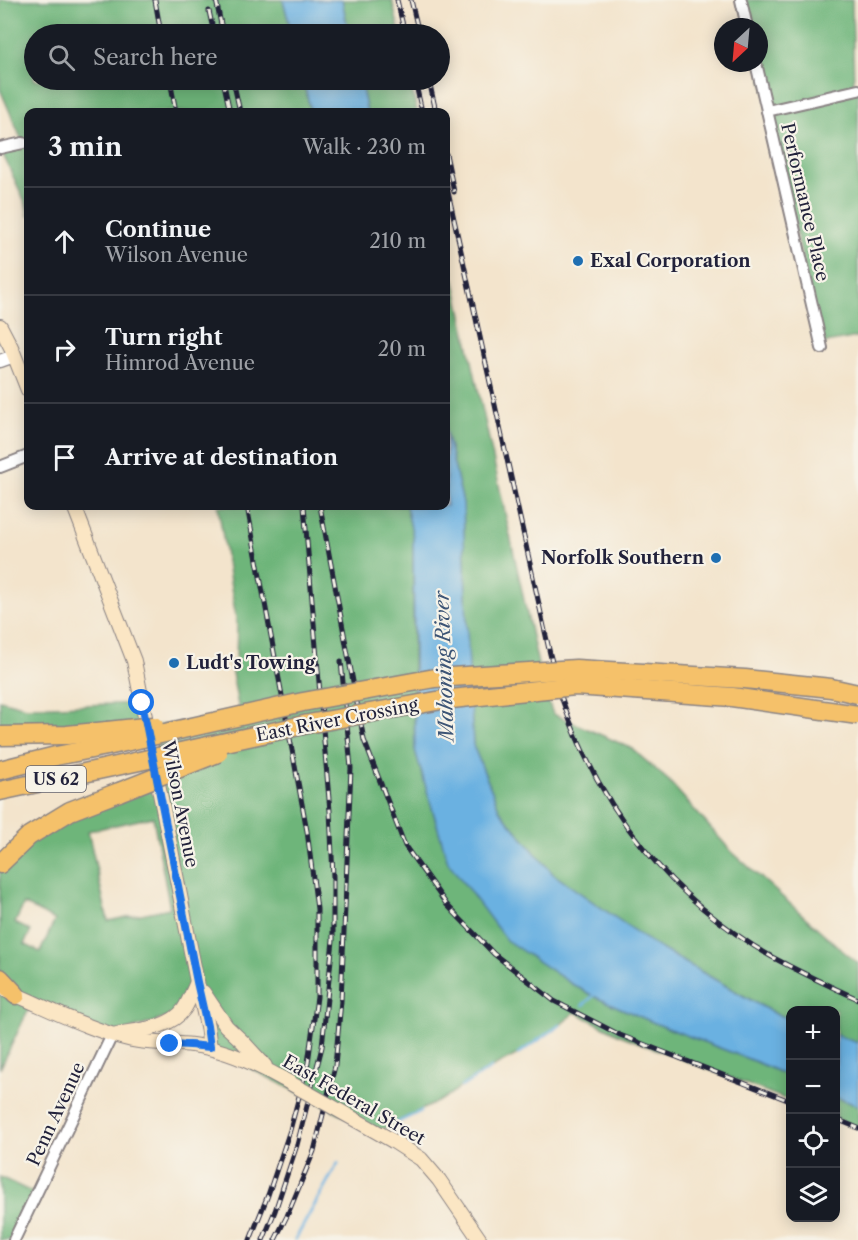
<!DOCTYPE html>
<html lang="en">
<head>
<meta charset="utf-8">
<style>
  :root { --surface:#171b24; --page:#20242c; --text:#f1f3f6; --muted:#9ea1a6; --line:#363941 }
  body { margin:0; font-family:"Libre Caslon Text",serif; background:var(--page); color:var(--text) }
  .controls { position:absolute; right:18px; bottom:18px; display:grid; overflow:hidden; border-radius:12px; box-shadow:0 3px 15px #0003 }
  .controls button { width:54px; height:54px; display:grid; place-items:center; padding:0; border:0; border-bottom:2px solid var(--line); background:var(--surface); color:var(--text); font:30px sans-serif }
  .compass { position:absolute; left:714px; top:18px; width:54px; height:54px; border-radius:50%; background:var(--surface); box-shadow:0 3px 15px #0003; rotate:206deg }
  .stop { position:absolute; width:18px; height:18px; margin:-14px; border:4px solid #1a73e8; border-radius:50%; background:#fff }
  .stop.end { background:#1a73e8; border-color:#fff; box-shadow:0 2px 6px #0008 }
  .list { margin:0; padding:0; list-style:none }
  h2 { display:flex; justify-content:space-between; align-items:center; height:78px; margin:0; padding:0 24px; font-size:26px }
  h2 small { font-size:20px; font-weight:400; color:var(--muted) }
  .list li { display:grid; grid-template-columns:39px 1fr auto; gap:18px; align-items:center; box-sizing:border-box; height:108px; padding:0 24px; border-top:2px solid var(--line) }
  .list b { display:block; font-size:22px; white-space:nowrap }
  .list p { margin:0; font-size:20px; white-space:nowrap; color:var(--muted) }
  .list em { font-size:20px; font-style:normal; color:var(--muted) }
  .icon { flex:none; width:33px; height:33px; fill:none; stroke:currentColor; stroke-width:2; stroke-linecap:round; stroke-linejoin:round }
  .map { position:relative; flex:none; width:858px; height:1240px; overflow:hidden }
  .search { position:absolute; background:var(--surface); box-shadow:0 3px 15px #0003; left:24px; top:24px; width:426px; height:66px; display:flex; align-items:center; gap:15px; box-sizing:border-box; padding:0 21px; border-radius:33px; color:var(--muted); font-size:22px }
  .panel { position:absolute; background:var(--surface); box-shadow:0 3px 15px #0003; left:24px; top:108px; width:426px; height:402px; border-radius:12px }
  .map>svg:first-child { display:block }
</style>
</head>
<body>
<div class="map">
<svg width="858" height="1240" viewBox="0 0 858 1240">
  <rect width="100%" height="100%" fill="#f7f3e8"/>
  <filter id="ink" filterUnits="userSpaceOnUse"><feTurbulence type="fractalNoise" baseFrequency=".0167" numOctaves="2"/><feDisplacementMap in="SourceGraphic" scale="12" xChannelSelector="R" yChannelSelector="G"/><feConvolveMatrix kernelMatrix="1 2 1 2 8 2 1 2 1" color-interpolation-filters="sRGB"/></filter>
  <filter id="wash" filterUnits="userSpaceOnUse"><feTurbulence type="fractalNoise" baseFrequency=".008" numOctaves="4" result="noise"/><feDisplacementMap in="SourceGraphic" scale="24" xChannelSelector="R" yChannelSelector="G"/><feGaussianBlur stdDeviation="1.35" result="paint"/><feColorMatrix in="noise" values="0 0 0 0 0 0 0 0 0 0 0 0 0 0 0 0 0 1.4 0 .05"/><feComposite in="paint" operator="in"/></filter>
  <g filter="url(#wash)">
    <rect width="100%" height="100%" fill="#f3e4cc"/>
    <g fill="#6eb57a" stroke="#486c5a" stroke-width="1.5" fill-rule="evenodd">
      <path d="M0 0H283L292 34H34V80H303L311 112H28V217L26 204 0 148 23 143 0 89Z"/>
      <path d="M342 0H392L400 34H349Z"/>
      <path d="M741 0H852L854 90H858V337L821 344 759 63V27H747Z"/>
      <path d="M360 80H410L417 112H367Z"/>
      <path d="M446 242 543 687 553 714 631 748 668 780 732 852 843 951 858 963V1043L836 1035V1010H790V1019L776 1014 656 946 553 874 500 811 473 745 467 631 463 503 446 432Z"/>
      <path d="M218 506H406L413 536V682L415 750 448 862 507 940 572 984 593 996 657 1024 759 1063 790 1077V1101L620 1035 575 1012 557 1028 518 1054 478 1075 443 1099 377 1132 210 1048 197 984 179 1014 112 1035 32 1002 0 1069V864L29 836 157 777 149 737 0 736V700L26 707 142 703 144 727 240 716 230 662 236 660 237 625ZM153 817 170 908 108 921 88 831ZM24 904 55 920 40 952 24 944 31 931 15 923Z"/>
      <path d="M836 1097 858 1106V1128L836 1119Z"/>
      <path d="M0 1177 36 1194 14 1240H0Z"/>
    </g>
    <g fill="#6bb1e1" stroke="#466a8e" stroke-width="1.5">
      <path d="M283 0H342L349 34H292Z"/>
      <path d="M303 80H360L367 112H311Z"/>
      <path d="M446 432 463 503 467 631 473 745 500 811 553 874 656 946 775 1014 790 1019V1077L759 1063 657 1024 593 996 572 984 506 940 448 862 415 750 413 536 406 506H446Z"/>
      <path d="M836 1035 858 1043V1106L836 1097Z"/>
    </g>
    <g fill="none" stroke-linecap="round" stroke-linejoin="round">
      <g stroke="#6bb1e1" stroke-width="3">
        <path d="M583 1005 593 996"/>
        <path d="M518 1054 560 1025"/>
        <path d="M461 1087 491 1068"/>
        <path d="M394 1124 421 1111"/>
        <path d="M295 1240 338 1163"/>
      </g>
    </g>
  </g>
  <g filter="url(#ink)">
    <g fill="none" stroke-linecap="round" stroke-linejoin="round">
      <defs>
        <g id="minor">
          <path d="M741 0 747 27"/>
          <path d="M756 63 822 348"/>
          <path d="M767 111 858 90"/>
          <path d="M0 148 23 143"/>
          <path d="M0 467 28 456"/>
          <path d="M14 1240 112 1035"/>
        </g>
        <path id="tertiary" d="M0 361 14 356"/>
        <g id="secondary">
          <path d="M0 326 11 347 28 390"/>
          <path d="M74 506 134 661 197 982 207 1026 210 1048"/>
          <path d="M7 991C48 1008 89 1030 132 1040 152 1044 173 1043 192 1045 224 1049 255 1063 283 1079"/>
          <path d="M203 992 226 1026 243 1042 265 1066"/>
          <path d="M117 1034C138 1030 170 1029 184 1009 189 1001 193 991 197 982"/>
          <path d="M393 1141 421 1159 439 1180 480 1240"/>
        </g>
        <g id="motorway">
          <path d="M0 736 67 735 107 731"/>
          <path d="M0 770 56 756 107 746"/>
          <path d="M0 791 112 767"/>
          <path d="M0 864 29 836 70 811 119 792"/>
          <path d="M0 978 16 995"/>
        </g>
      </defs>
      <use href="#minor" stroke="#8a8384" stroke-width="14"/>
      <use href="#tertiary" stroke="#8a8384" stroke-width="15"/>
      <use href="#secondary" stroke="#8a8384" stroke-width="16"/>
      <use href="#motorway" stroke="#8a8384" stroke-width="21"/>
      <use href="#minor" stroke="#fff" stroke-width="10"/>
      <use href="#tertiary" stroke="#fff" stroke-width="12"/>
      <use href="#secondary" stroke="#fbe6c4" stroke-width="14"/>
      <use href="#motorway" stroke="#f5c16b" stroke-width="18"/>
      <defs>
        <g id="rail">
          <path d="M155 0 161 34"/>
          <path d="M216 0 223 34"/>
          <path d="M397 0 405 34"/>
          <path d="M411 0 419 34"/>
          <path d="M209 11 214 34"/>
          <path d="M170 80 176 112"/>
          <path d="M223 80 230 112"/>
          <path d="M233 80 240 112"/>
          <path d="M415 80 422 112"/>
          <path d="M429 80 436 112"/>
          <path d="M446 154 454 192"/>
          <path d="M446 183 550 654C554 670 558 687 563 702 601 812 672 899 772 957 800 972 829 986 858 999"/>
          <path d="M247 506 307 831 317 909V997L308 1063 290 1130 268 1195 250 1240"/>
          <path d="M320 506 364 740 405 846 447 905 494 954 554 1001 620 1035 790 1101"/>
          <path d="M836 1119 858 1128"/>
          <path d="M263 1240 275 1211 297 1145 322 1047 333 940V877L330 811 304 506"/>
          <path d="M275 1240 287 1216 314 1151 335 1066 341 1001 351 768 341 661"/>
        </g>
      </defs>
      <use href="#rail" stroke="#22223b" stroke-width="5"/>
      <use href="#rail" stroke="#f7f3e8" stroke-width="3" stroke-dasharray="9" stroke-linecap="butt"/>
      <defs>
        <path id="secondary-bridge" d="M283 1079 393 1141"/>
        <g id="motorway-bridge">
          <path d="M107 731 154 726"/>
          <path d="M107 746 303 702 435 678 576 669 745 679 831 688 858 694"/>
          <path d="M112 767 308 724 442 700 575 686 732 697 858 715"/>
          <path d="M119 792 218 753"/>
        </g>
      </defs>
      <use href="#secondary-bridge" stroke="#8a8384" stroke-width="16" stroke-linecap="butt"/>
      <use href="#motorway-bridge" stroke="#8a8384" stroke-width="21" stroke-linecap="butt"/>
      <use href="#secondary-bridge" stroke="#fbe6c4" stroke-width="14"/>
      <use href="#motorway-bridge" stroke="#f5c16b" stroke-width="18"/>
    </g>
  </g>
  <g fill="none" stroke-linecap="round" stroke-linejoin="round" filter="url(#ink)">
    <path stroke="#1a73e8" stroke-width="8" d="M142 703 197 982 207 1026 210 1047 190 1045 170 1044"/>
  </g>
  <g fill="#1f6fb2" stroke="#f7f3e8" stroke-width="2">
    <circle cx="578" cy="261" r="6"/>
    <circle cx="716" cy="558" r="6"/>
    <circle cx="174" cy="663" r="6"/>
  </g>
  <g text-anchor="middle" stroke-width="4.5" stroke-linejoin="round" paint-order="stroke">
    <rect fill="#f7f3e8" stroke="#62616f" stroke-width="1.5" x="26" y="766" width="60" height="26" rx="4.5"/>
    <g font-size="16" font-weight="bold" fill="#22223b">
      <text x="56" y="785">US 62</text>
    </g>
    <g font-size="18" fill="#22223b" stroke="#f7f3e8">
      <text transform="translate(805 202) rotate(77)" y="6">Performance Place</text>
      <text transform="translate(337 720) rotate(-11)" y="6">East River Crossing</text>
      <text transform="translate(180 804) rotate(79)" y="6">Wilson Avenue</text>
      <text transform="translate(354 1100) rotate(30)" y="6">East Federal Street</text>
      <text transform="translate(56 1114) rotate(-65)" y="6">Penn Avenue</text>
    </g>
    <g font-size="18" font-weight="bold" fill="#22223b" stroke="#f7f3e8" text-anchor="start">
      <text x="590" y="267">Exal Corporation</text>
      <text x="704" y="564" text-anchor="end">Norfolk Southern</text>
      <text x="186" y="669">Ludt's Towing</text>
    </g>
    <g font-size="20" font-style="italic" fill="#3c5475" stroke="#f7f3e8">
      <text transform="translate(444 666) rotate(-92)" y="7">Mahoning River</text>
    </g>
  </g>
</svg>
<div class="controls">
<button>+</button>
<button>−</button>
<button><svg class="icon" aria-label="locate" viewBox="0 0 24 24"><circle cx="12" cy="12" r="6"/><path d="M12 2v4M12 18v4M2 12h4M18 12h4"/></svg></button>
<button><svg class="icon" aria-label="layers" viewBox="0 0 24 24"><path d="M12 4l9 5-9 5-9-5zM3 14l9 5 9-5"/></svg></button>
</div>
<svg class="compass" viewBox="-18 -18 36 36"><path d="M0-13l5 13h-10z" fill="#e53935"/><path d="M0 13l5-13h-10z" fill="#9ea1a6"/></svg>
<div class="stop" style="left:142px;top:703px"></div>
<div class="stop end" style="left:170px;top:1044px"></div>
<div class="search"><svg class="icon" aria-label="search" viewBox="0 0 24 24"><circle cx="10" cy="10" r="6"/><path d="M15 15l6 6"/></svg>Search here</div>
<section class="panel">
<h2>3 min<small>Walk · 230 m</small></h2>
<ul class="list">
<li><svg class="icon" aria-label="ahead" viewBox="0 0 24 24"><path d="M12 20V5M6 11l6-6 6 6"/></svg><div><b>Continue</b><p>Wilson Avenue</p></div><em>210 m</em></li>
<li><svg class="icon" aria-label="right" viewBox="0 0 24 24"><path d="M7 20v-9h11M14 6l5 5-5 5"/></svg><div><b>Turn right</b><p>Himrod Avenue</p></div><em>20 m</em></li>
<li><svg class="icon" aria-label="arrive" viewBox="0 0 24 24"><path d="M6 21V4h12l-3 4 3 4H6"/></svg><div><b>Arrive at destination</b></div></li>
</ul>
</section>
</div>
</body>
</html>
